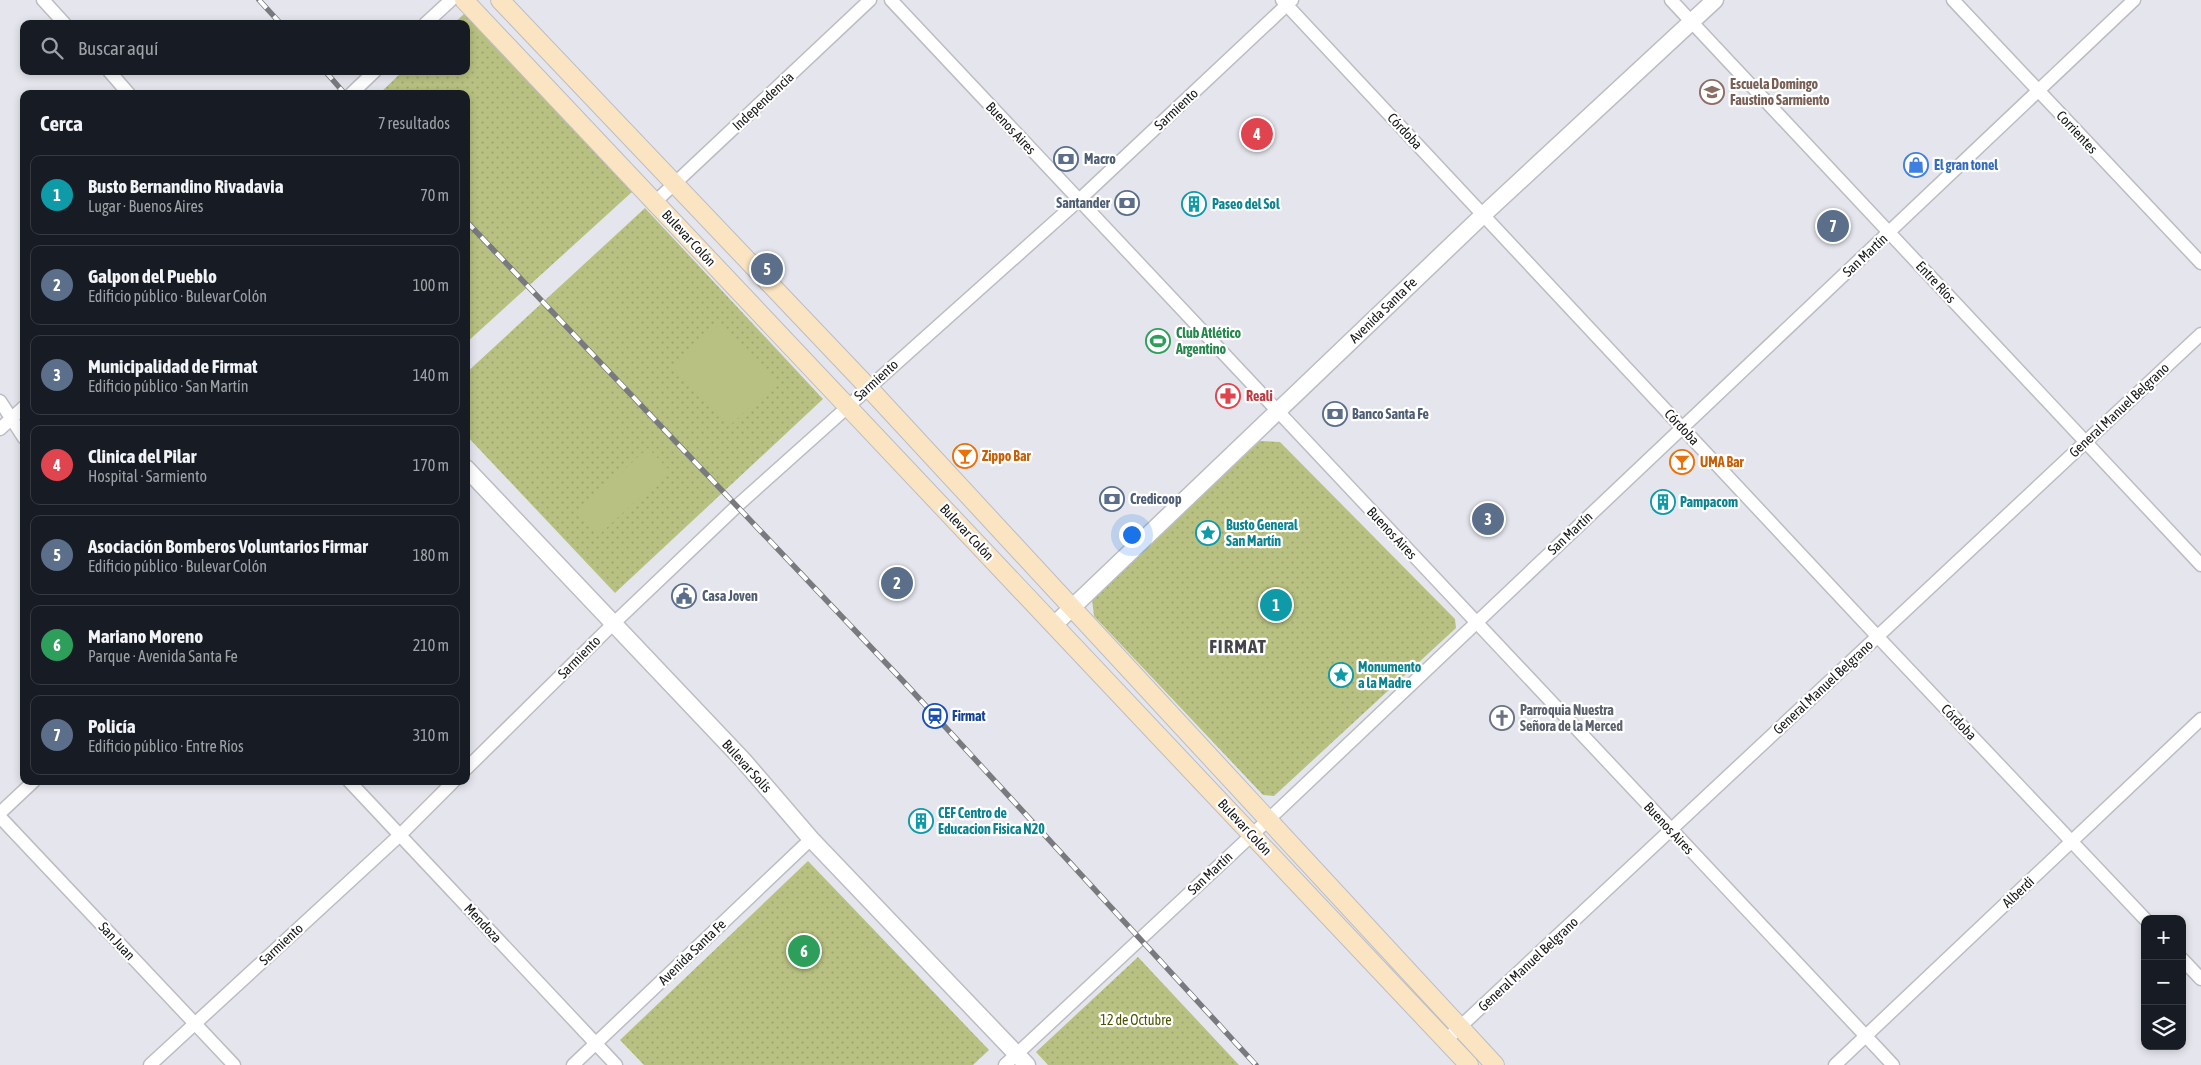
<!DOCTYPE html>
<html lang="es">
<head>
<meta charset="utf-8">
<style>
  :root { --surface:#171b24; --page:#20242c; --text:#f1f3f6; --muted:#9ea1a6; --line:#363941; --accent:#8c9099 }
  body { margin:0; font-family:"Asap Condensed",sans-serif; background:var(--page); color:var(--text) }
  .controls { position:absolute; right:15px; bottom:15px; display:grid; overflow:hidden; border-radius:10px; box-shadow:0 2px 8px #0003 }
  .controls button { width:45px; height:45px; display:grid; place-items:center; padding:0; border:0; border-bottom:1px solid var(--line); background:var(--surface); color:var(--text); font:25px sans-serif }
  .you { position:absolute; left:1131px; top:534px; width:18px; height:18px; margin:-12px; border:4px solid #fff; border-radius:50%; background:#1a73e8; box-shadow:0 0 0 8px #1a73e833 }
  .badge { display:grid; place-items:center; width:32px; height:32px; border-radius:50%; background:var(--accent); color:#fff; font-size:16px; font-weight:700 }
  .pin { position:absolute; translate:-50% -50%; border:2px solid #fff; box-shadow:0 1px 5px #0006 }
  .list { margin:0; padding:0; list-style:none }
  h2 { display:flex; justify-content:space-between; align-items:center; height:65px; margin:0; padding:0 20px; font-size:21px }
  h2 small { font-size:16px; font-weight:400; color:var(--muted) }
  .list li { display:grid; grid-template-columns:32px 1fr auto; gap:15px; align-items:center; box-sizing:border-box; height:80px; margin:0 10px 10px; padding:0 10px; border:1px solid var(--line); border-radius:10px }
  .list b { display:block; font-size:19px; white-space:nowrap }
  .list p { margin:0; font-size:16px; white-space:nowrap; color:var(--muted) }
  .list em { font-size:16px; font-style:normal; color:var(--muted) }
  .icon { flex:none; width:28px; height:28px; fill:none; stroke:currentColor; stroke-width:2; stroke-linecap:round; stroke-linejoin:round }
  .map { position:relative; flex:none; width:2201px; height:1065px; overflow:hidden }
  .search { position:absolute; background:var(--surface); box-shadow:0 2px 8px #0003; left:20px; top:20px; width:450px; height:55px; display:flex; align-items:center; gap:12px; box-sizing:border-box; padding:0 18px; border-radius:10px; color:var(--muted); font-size:19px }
  .panel { position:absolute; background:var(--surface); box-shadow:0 2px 8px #0003; left:20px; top:90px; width:450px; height:695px; border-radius:10px }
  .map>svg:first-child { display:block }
</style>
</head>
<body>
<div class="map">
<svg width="2201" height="1065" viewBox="0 0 2201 1065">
  <defs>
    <pattern id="grass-dots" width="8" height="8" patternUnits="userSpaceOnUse" patternTransform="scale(1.25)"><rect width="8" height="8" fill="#b8c181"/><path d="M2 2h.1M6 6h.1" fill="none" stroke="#9da56f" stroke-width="1.8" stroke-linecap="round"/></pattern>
  </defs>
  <rect width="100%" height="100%" fill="#e5e6ed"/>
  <g fill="url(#grass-dots)">
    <path d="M464 14 632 192 466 343V94H379L403 71H466V24H453Z"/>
    <path d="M645 208 823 399 615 593 466 435V373Z"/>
    <path d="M1260 441 1280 442 1455 619 1456 628 1274 796 1263 795 1094 616 1092 599Z"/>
    <path d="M808 861 989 1050 973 1065H644L620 1040Z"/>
    <path d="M1138 957 1239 1065H1048L1036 1052Z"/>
  </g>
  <g fill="#b8c181">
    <path d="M719 325 778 382 730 425 670 368Z"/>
    <path d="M648 448 669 470 598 536 576 514Z"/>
  </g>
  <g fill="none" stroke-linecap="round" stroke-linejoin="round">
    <defs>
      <g id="minor">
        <path d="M43 0 65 24"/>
        <path d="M891 0 1893 1065"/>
        <path d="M1282 0 1877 636 2145 919"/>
        <path d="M1671 0 2201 565"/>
        <path d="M1953 0 2201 263"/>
        <path d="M425 24 451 0"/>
        <path d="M109 71 129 94"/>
        <path d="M351 94 375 71"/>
        <path d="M655 202 870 0"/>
        <path d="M0 401 24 438"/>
        <path d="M0 429 24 407"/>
        <path d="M466 769 613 624 738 505 1079 200 1292 0"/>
        <path d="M349 781 616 1065"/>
        <path d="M0 813 34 781"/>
        <path d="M0 817 234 1065"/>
        <path d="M2182 959 2201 979"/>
        <path d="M1446 1040 2201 334"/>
        <path d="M150 1065 400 835 454 781"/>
        <path d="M573 1065 811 839"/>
        <path d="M1005 1065 1268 820 2134 0"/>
        <path d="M1835 1065 2201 719"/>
      </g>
      <g id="tertiary">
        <path d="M466 468 743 760 811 839 1027 1065"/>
        <path d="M1055 624 1483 215 1715 0"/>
      </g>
      <g id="secondary">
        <path d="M464 0 1469 1065"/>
        <path d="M500 0 868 387 1495 1065"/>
      </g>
    </defs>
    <use href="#minor" stroke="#bbbdc3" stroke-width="15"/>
    <use href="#tertiary" stroke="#bbbdc3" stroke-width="19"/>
    <use href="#secondary" stroke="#bbbdc3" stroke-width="20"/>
    <use href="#minor" stroke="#fff" stroke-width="12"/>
    <use href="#tertiary" stroke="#fff" stroke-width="16"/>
    <use href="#secondary" stroke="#fae4c2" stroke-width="18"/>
    <defs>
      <g id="rail">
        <path d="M259 0 281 24"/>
        <path d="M325 71 345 94"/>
        <path d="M466 221 903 681 1256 1065"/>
      </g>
    </defs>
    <use href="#rail" stroke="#797a7f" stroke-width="5.5"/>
    <use href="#rail" stroke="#fff" stroke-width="4" stroke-dasharray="11" stroke-linecap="butt"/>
  </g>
  <defs>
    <symbol id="school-ring" viewBox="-11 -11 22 22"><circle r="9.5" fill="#fff" stroke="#8d6e63" stroke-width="1.5"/><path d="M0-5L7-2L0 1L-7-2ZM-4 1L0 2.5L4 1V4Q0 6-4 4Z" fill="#8d6e63"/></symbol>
    <symbol id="bank-ring" viewBox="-11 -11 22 22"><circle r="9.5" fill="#fff" stroke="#5c6f8a" stroke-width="1.5"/><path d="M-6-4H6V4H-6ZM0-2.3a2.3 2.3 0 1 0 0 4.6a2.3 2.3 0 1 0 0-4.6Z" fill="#5c6f8a"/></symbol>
    <symbol id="shop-ring" viewBox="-11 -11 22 22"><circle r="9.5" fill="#fff" stroke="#3f7fe0" stroke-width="1.5"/><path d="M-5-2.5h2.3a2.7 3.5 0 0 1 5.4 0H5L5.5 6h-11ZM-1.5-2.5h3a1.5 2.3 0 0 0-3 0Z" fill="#3f7fe0"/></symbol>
    <symbol id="building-ring" viewBox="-11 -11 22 22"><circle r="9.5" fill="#fff" stroke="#0f9aa8" stroke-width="1.5"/><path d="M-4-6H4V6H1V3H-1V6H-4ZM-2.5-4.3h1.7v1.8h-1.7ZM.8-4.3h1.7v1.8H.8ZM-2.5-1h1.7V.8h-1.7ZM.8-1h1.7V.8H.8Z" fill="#0f9aa8"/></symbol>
    <symbol id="stadium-ring" viewBox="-11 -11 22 22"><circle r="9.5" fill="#fff" stroke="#2e9e5b" stroke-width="1.5"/><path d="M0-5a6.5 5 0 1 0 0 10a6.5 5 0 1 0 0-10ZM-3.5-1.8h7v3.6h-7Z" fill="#2e9e5b"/></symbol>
    <symbol id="pharmacy-ring" viewBox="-11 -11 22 22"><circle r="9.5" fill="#fff" stroke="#e0444e" stroke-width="1.5"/><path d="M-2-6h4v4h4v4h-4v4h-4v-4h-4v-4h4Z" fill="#e0444e"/></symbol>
    <symbol id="bar-ring" viewBox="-11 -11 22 22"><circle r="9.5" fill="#fff" stroke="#e8710a" stroke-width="1.5"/><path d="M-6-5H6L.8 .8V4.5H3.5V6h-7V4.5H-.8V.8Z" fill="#e8710a"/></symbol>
    <symbol id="sight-ring" viewBox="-11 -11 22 22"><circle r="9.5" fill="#fff" stroke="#0f9aa8" stroke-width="1.5"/><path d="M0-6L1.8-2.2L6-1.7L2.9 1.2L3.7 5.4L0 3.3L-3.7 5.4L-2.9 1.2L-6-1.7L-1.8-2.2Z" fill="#0f9aa8"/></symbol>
    <symbol id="civic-ring" viewBox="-11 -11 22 22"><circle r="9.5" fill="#fff" stroke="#5c6f8a" stroke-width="1.5"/><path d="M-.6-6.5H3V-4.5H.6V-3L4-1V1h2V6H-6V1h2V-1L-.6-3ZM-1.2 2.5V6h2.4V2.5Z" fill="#5c6f8a"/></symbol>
    <symbol id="station-ring" viewBox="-11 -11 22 22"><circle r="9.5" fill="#fff" stroke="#1a4fb4" stroke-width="1.5"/><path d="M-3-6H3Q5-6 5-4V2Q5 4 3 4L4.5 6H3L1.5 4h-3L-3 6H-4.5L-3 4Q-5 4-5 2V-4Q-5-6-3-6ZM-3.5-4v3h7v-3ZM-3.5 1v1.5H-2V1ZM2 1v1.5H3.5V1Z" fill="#1a4fb4"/></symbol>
    <symbol id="church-ring" viewBox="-11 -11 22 22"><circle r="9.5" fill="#fff" stroke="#6b7280" stroke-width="1.5"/><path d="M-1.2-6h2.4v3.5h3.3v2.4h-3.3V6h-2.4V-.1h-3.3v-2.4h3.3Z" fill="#6b7280"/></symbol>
  </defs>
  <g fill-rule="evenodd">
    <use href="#school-ring" x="1698" y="78" width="28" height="28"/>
    <use href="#bank-ring" x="1052" y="145" width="28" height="28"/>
    <use href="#shop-ring" x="1902" y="151" width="28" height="28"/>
    <use href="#bank-ring" x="1113" y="189" width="28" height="28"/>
    <use href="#building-ring" x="1180" y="190" width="28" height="28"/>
    <use href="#stadium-ring" x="1144" y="327" width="28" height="28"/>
    <use href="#pharmacy-ring" x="1214" y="382" width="28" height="28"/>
    <use href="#bank-ring" x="1321" y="400" width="28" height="28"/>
    <use href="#bar-ring" x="951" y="442" width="28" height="28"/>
    <use href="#bar-ring" x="1668" y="448" width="28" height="28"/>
    <use href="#bank-ring" x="1098" y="485" width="28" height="28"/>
    <use href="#building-ring" x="1649" y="488" width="28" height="28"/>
    <use href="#sight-ring" x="1194" y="519" width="28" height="28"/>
    <use href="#civic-ring" x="670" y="582" width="28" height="28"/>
    <use href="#sight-ring" x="1327" y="661" width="28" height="28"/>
    <use href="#station-ring" x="921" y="702" width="28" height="28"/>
    <use href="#church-ring" x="1488" y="704" width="28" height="28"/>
    <use href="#building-ring" x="907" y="807" width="28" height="28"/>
  </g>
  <g text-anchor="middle" stroke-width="4.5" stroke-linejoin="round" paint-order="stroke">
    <g font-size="14" font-weight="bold" fill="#785e54" stroke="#fff" text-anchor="start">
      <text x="1730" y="89">Escuela Domingo<tspan x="1730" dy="16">Faustino Sarmiento</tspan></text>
    </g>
    <g font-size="14" fill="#17181a" stroke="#fff">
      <text transform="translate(763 101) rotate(-43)" y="5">Independencia</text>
      <text transform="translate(1176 109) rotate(-43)" y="5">Sarmiento</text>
      <text transform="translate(1011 128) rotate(47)" y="5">Buenos Aires</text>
      <text transform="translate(1405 131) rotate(47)" y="5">Córdoba</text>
      <text transform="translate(2077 132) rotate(47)" y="5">Corrientes</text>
      <text transform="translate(689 238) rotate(47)" y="5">Bulevar Colón</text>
      <text transform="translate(1865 255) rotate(-43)" y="5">San Martín</text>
      <text transform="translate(1936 282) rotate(47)" y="5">Entre Ríos</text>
      <text transform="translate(1383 310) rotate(-44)" y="5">Avenida Santa Fe</text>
      <text transform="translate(876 380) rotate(-42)" y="5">Sarmiento</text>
      <text transform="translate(2119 410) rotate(-43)" y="5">General Manuel Belgrano</text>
      <text transform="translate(1682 427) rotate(47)" y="5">Córdoba</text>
      <text transform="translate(967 532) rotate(47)" y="5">Bulevar Colón</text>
      <text transform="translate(1392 533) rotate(47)" y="5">Buenos Aires</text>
      <text transform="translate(1570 533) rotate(-43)" y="5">San Martín</text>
      <text transform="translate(579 657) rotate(-45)" y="5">Sarmiento</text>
      <text transform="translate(1823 687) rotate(-43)" y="5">General Manuel Belgrano</text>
      <text transform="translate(1959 722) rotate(46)" y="5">Córdoba</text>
      <text transform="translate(747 766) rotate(48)" y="5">Bulevar Solís</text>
      <text transform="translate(1245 827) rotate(47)" y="5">Bulevar Colón</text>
      <text transform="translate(1669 828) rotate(47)" y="5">Buenos Aires</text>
      <text transform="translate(1210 873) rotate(-43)" y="5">San Martín</text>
      <text transform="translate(2018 892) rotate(-43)" y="5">Alberdi</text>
      <text transform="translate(483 923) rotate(47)" y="5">Mendoza</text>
      <text transform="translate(117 941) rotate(47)" y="5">San Juan</text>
      <text transform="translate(281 944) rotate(-43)" y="5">Sarmiento</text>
      <text transform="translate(692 952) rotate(-44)" y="5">Avenida Santa Fe</text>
      <text transform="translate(1528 964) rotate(-43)" y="5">General Manuel Belgrano</text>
    </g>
    <g font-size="14" font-weight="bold" fill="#4e5e75" stroke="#fff" text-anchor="start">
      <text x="1084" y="164">Macro</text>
      <text x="1110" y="208" text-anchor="end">Santander</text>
      <text x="1352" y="419">Banco Santa Fe</text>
      <text x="1130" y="504">Credicoop</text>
      <text x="702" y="601">Casa Joven</text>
    </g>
    <g font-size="14" font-weight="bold" fill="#366cbe" stroke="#fff" text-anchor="start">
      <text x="1934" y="170">El gran tonel</text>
    </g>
    <g font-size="14" font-weight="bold" fill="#0d838f" stroke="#fff" text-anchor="start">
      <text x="1212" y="209">Paseo del Sol</text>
      <text x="1680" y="507">Pampacom</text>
      <text x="1226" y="530">Busto General<tspan x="1226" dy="16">San Martín</tspan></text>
      <text x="1358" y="672">Monumento<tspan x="1358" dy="16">a la Madre</tspan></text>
      <text x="938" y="818">CEF Centro de<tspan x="938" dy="16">Educacion Fisica N20</tspan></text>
    </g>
    <g font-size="14" font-weight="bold" fill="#27864d" stroke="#fff" text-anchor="start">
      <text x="1176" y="338">Club Atlético<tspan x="1176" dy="16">Argentino</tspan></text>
    </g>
    <g font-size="14" font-weight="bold" fill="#be3a42" stroke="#fff" text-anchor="start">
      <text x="1246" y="401">Reali</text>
    </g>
    <g font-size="14" font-weight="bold" fill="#c56008" stroke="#fff" text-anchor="start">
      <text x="982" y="461">Zippo Bar</text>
      <text x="1700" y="467">UMA Bar</text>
    </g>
    <g font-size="14" font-weight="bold" fill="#5b616d" stroke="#fff" text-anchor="start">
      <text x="1520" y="715">Parroquia Nuestra<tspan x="1520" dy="16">Señora de la Merced</tspan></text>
    </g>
    <g font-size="14" font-weight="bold" fill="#164399" stroke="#fff" text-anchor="start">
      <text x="952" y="721">Firmat</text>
    </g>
    <g font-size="14" fill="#4c5300" stroke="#fff">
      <text x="1136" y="1025">12 de Octubre</text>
    </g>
    <g font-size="19" font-weight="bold" letter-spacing="1" fill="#43454a" stroke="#fff">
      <text x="1238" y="653">FIRMAT</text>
    </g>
  </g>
</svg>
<div class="controls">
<button>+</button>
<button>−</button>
<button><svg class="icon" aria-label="layers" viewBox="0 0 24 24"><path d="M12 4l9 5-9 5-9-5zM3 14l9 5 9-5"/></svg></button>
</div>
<div class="you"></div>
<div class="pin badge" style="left:1276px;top:605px;background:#0f9aa8">1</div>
<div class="pin badge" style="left:897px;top:583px;background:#5c6f8a">2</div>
<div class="pin badge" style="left:1488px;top:519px;background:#5c6f8a">3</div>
<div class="pin badge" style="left:1257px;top:134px;background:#e0444e">4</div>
<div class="pin badge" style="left:767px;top:269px;background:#5c6f8a">5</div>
<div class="pin badge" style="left:804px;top:951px;background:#2e9e5b">6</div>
<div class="pin badge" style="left:1833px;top:226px;background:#5c6f8a">7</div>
<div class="search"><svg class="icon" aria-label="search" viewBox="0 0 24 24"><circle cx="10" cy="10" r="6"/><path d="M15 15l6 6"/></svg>Buscar aquí</div>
<section class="panel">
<h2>Cerca<small>7 resultados</small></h2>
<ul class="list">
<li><span class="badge" style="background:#0f9aa8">1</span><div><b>Busto Bernandino Rivadavia</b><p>Lugar · Buenos Aires</p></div><em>70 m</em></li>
<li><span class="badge" style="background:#5c6f8a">2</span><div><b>Galpon del Pueblo</b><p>Edificio público · Bulevar Colón</p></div><em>100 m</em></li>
<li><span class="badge" style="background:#5c6f8a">3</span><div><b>Municipalidad de Firmat</b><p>Edificio público · San Martín</p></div><em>140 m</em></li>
<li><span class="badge" style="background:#e0444e">4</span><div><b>Clinica del Pilar</b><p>Hospital · Sarmiento</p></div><em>170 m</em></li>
<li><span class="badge" style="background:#5c6f8a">5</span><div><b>Asociación Bomberos Voluntarios Firmar</b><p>Edificio público · Bulevar Colón</p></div><em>180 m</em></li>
<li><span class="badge" style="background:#2e9e5b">6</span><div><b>Mariano Moreno</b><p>Parque · Avenida Santa Fe</p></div><em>210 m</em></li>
<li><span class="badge" style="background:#5c6f8a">7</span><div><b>Policía</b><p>Edificio público · Entre Ríos</p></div><em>310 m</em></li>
</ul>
</section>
</div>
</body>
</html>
